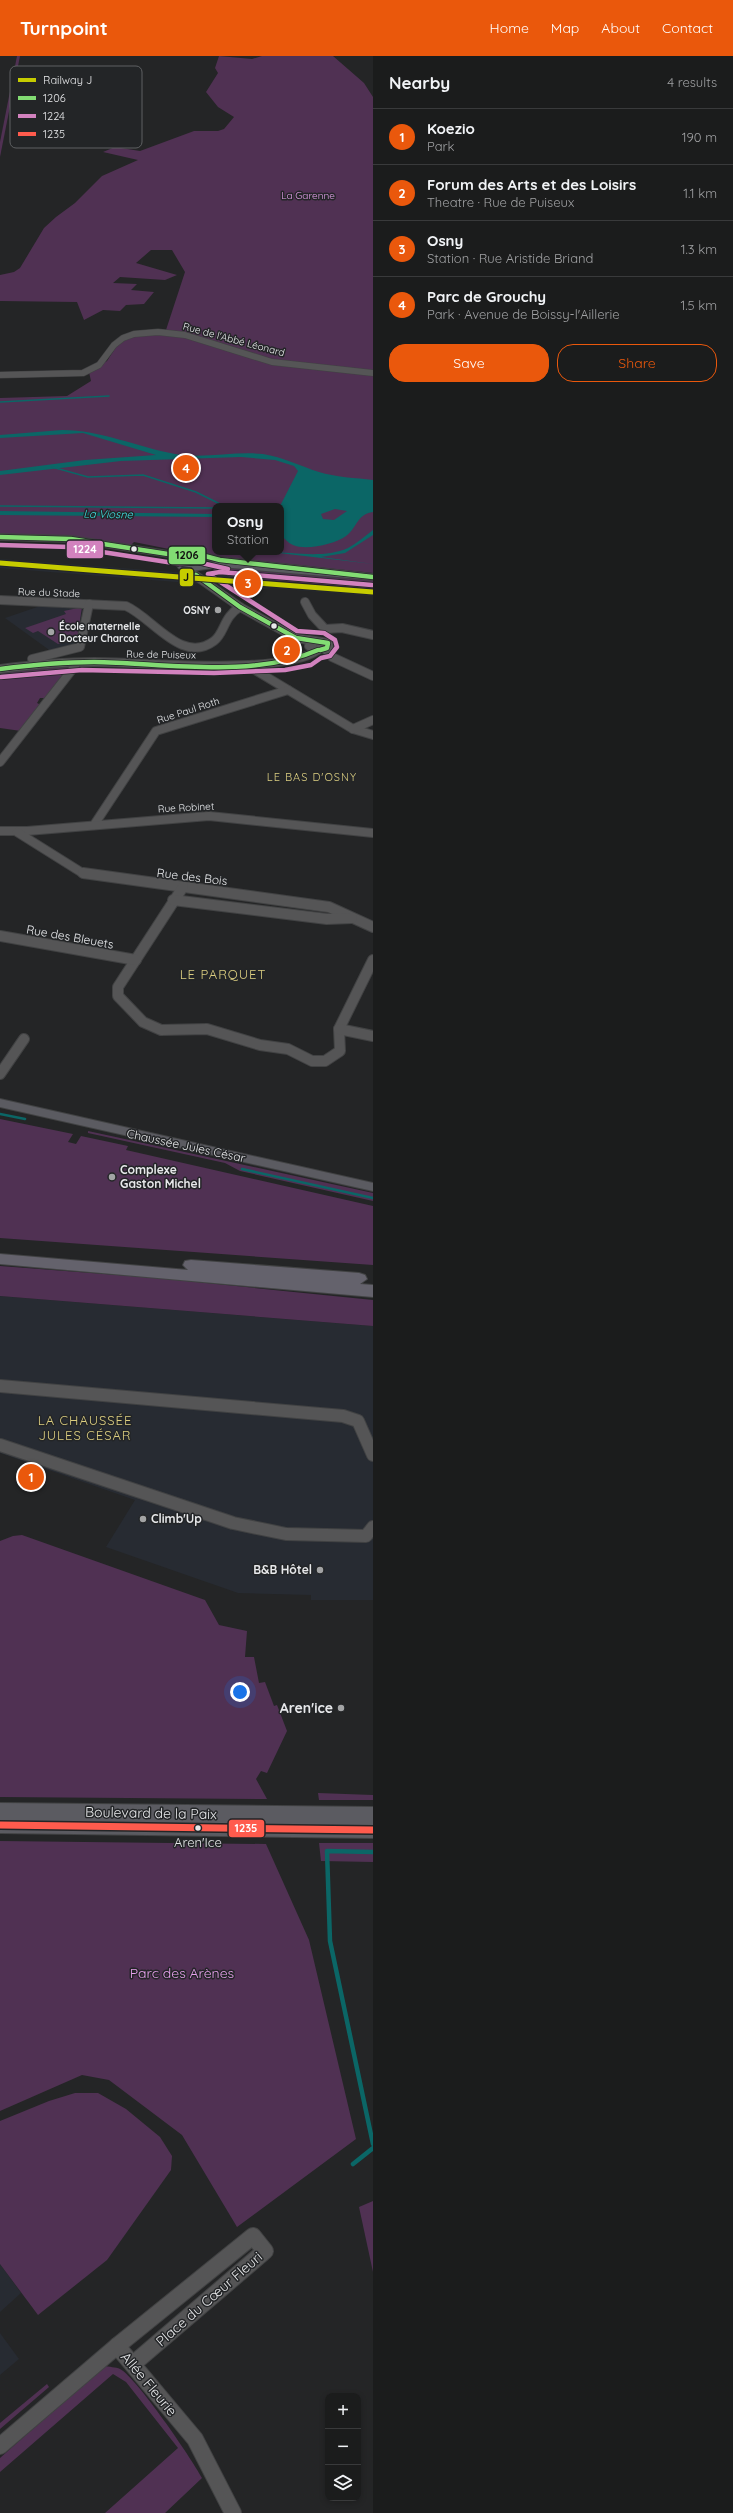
<!DOCTYPE html>
<html lang="en">
<head>
<meta charset="utf-8">
<style>
  :root { --surface:#1b1c1c; --page:#242525; --text:#f1f3f6; --muted:#a0a1a3; --line:#393a3b; --accent:#ea580c }
  body { margin:0; font-family:Quicksand,sans-serif; background:var(--page); color:var(--text) }
  .controls { position:absolute; right:12px; bottom:12px; display:grid; overflow:hidden; border-radius:8px; box-shadow:0 2px 6px #0003 }
  .controls button { width:36px; height:36px; display:grid; place-items:center; padding:0; border:0; border-bottom:1px solid var(--line); background:var(--surface); color:var(--text); font:20px sans-serif }
  .you { position:absolute; left:240px; top:1636px; width:14px; height:14px; margin:-10px; border:3px solid #fff; border-radius:50%; background:#1a73e8; box-shadow:0 0 0 6px #1a73e833 }
  .badge { display:grid; place-items:center; width:26px; height:26px; border-radius:50%; background:var(--accent); color:#fff; font-size:13px; font-weight:700 }
  .pin { position:absolute; translate:-50% -50%; border:2px solid #fff; box-shadow:0 1px 4px #0006 }
  .popup { position:absolute; left:212px; top:447px; width:72px; height:52px; box-sizing:border-box; display:grid; place-content:center; border-radius:8px; background:var(--surface); filter:drop-shadow(0 1px 3px #0005); font-size:13px; white-space:nowrap; color:var(--muted) }
  .popup b { font-size:15px; color:var(--text) }
  .popup::after { content:''; position:absolute; left:50%; top:100%; margin-left:-8px; border:8px solid transparent; border-top-color:var(--surface) }
  .list { margin:0; padding:0; list-style:none }
  h2 { display:flex; justify-content:space-between; align-items:center; height:52px; margin:0; padding:0 16px; font-size:17px }
  h2 small { font-size:13px; font-weight:400; color:var(--muted) }
  .list li { display:grid; grid-template-columns:26px 1fr auto; gap:12px; align-items:center; box-sizing:border-box; height:56px; padding:0 16px; border-top:1px solid var(--line) }
  .list b { display:block; font-size:15px; white-space:nowrap }
  .list p { margin:0; font-size:13px; white-space:nowrap; color:var(--muted) }
  .list em { font-size:13px; font-style:normal; color:var(--muted) }
  .actions { display:flex; gap:8px; padding:12px 16px }
  .actions a { flex:1; padding:9px 0; border:1px solid var(--accent); border-radius:16px; text-align:center; font-size:14px; color:var(--accent) }
  .actions .main { background:var(--accent); color:#fff }
  .icon { flex:none; width:22px; height:22px; fill:none; stroke:currentColor; stroke-width:2; stroke-linecap:round; stroke-linejoin:round }
  .map { position:relative; flex:none; width:373px; height:2457px; overflow:hidden }
  header { display:flex; align-items:center; gap:24px; box-sizing:border-box; height:56px; padding:0 20px; background:var(--accent); color:#fff }
  header strong { font-size:19px }
  nav { display:flex; gap:22px; margin-inline-start:auto; font-size:14px }
  main { display:flex }
  aside { flex:1; background:var(--surface) }
  .map>svg:first-child { display:block }
</style>
</head>
<body>
<header>
<strong>Turnpoint</strong>
<nav><a>Home</a><a>Map</a><a>About</a><a>Contact</a></nav>
</header>
<main>
<div class="map">
<svg width="373" height="2457" viewBox="0 0 373 2457">
  <rect width="100%" height="100%" fill="#242526"/>
  <g fill="#272b32">
    <path d="M0 503 187 517 202 528 0 512Z"/>
    <path d="M219 517 298 527 373 533V540L270 532 242 537 229 536 205 522 214 521Z"/>
    <path d="M46 548 83 549 76 589 52 596 5 562Z"/>
    <path d="M0 1240 373 1270V1544H311V1539L238 1537 106 1491 135 1444 0 1397Z"/>
    <path d="M0 2208 21 2237 0 2256Z"/>
    <path d="M0 2277 19 2303 0 2319Z"/>
  </g>
  <g fill="#503153" fill-rule="evenodd">
    <path d="M17 0H20L0 101V86Z"/>
    <path d="M219 0 252 3 262 0H333L364 27 373 41V517L215 500 197 494 184 496 134 486 130 490 0 479V342L67 340 91 325 89 316 107 305 118 288 127 282 165 277 185 216 172 194H151L136 207 177 219 165 224 120 221 113 227 137 228 131 234 154 236 144 248 126 249 120 255 103 254 84 264 77 246 0 245V219L14 216 20 212 44 172 56 161 75 147 102 120 138 104 103 96 115 91 140 95 194 75H218L224 73 234 61 218 51 206 36 218 17 215 12ZM215 450H281V496H215Z"/>
    <path d="M220 509 373 524V533L227 520V518L219 517 211 512Z"/>
    <path d="M82 551 77 583 58 588 38 575 33 577 25 572 66 558 64 555Z"/>
    <path d="M72 609 46 642H40L37 647 41 649 21 675 0 672V616Z"/>
    <path d="M0 1063 73 1078 68 1086 76 1088 81 1080 128 1090 126 1094 373 1150V1209L0 1182Z"/>
    <path d="M88 1075 373 1137V1145L240 1115 225 1107 88 1077Z"/>
    <path d="M0 1210 157 1222 373 1244V1270L0 1240Z"/>
    <path d="M22 1479 205 1544 219 1569 247 1575 245 1601H254L259 1627 265 1626 274 1650 277 1649 287 1675 267 1717 261 1715 256 1723 267 1743 0 1741V1485L13 1480Z"/>
    <path d="M318 1737 373 1739V1744H319Z"/>
    <path d="M0 1785 266 1788 309 1884 356 2083 237 2171 182 2079 109 2024 82 2019 0 2055Z"/>
    <path d="M319 1787H373V1806L321 1805Z"/>
    <path d="M75 2037H98L126 2053 160 2081 172 2100 171 2114 107 2204 38 2259 0 2208V2065L49 2045Z"/>
    <path d="M373 2145V2216L359 2151Z"/>
    <path d="M104 2310C109 2311 116 2311 120 2313 136 2321 192 2403 202 2422L165 2457H105L178 2392 126 2326 113 2318 0 2416V2402Z"/>
    <path d="M47 2328 49 2331 0 2373V2367Z"/>
  </g>
  <g fill="#0b6666" fill-rule="evenodd">
    <path d="M62 374C101 374 137 391 175 398 205 403 234 395 263 398 283 401 300 410 319 416 335 421 356 422 373 424V456C357 458 357 472 346 480 335 488 306 495 293 489 288 487 285 483 281 479L280 450 298 415 294 410 275 404 241 401 121 405 0 419V415L85 404 156 399 83 377 0 382V379ZM335 453 347 455 334 464 323 463 321 458Z"/>
    <path d="M0 455 215 458V461L0 459Z"/>
    <path d="M373 474V479L345 497 321 501 373 508 270 496C293 496 323 503 348 492 357 487 365 480 373 474Z"/>
  </g>
  <g fill="none" stroke-linecap="round" stroke-linejoin="round">
    <g stroke="#0b6666" stroke-width="1.5">
      <path d="M0 346 109 340"/>
      <path d="M52 411 88 421 143 419 196 436 224 450"/>
      <path d="M0 450 215 452"/>
    </g>
    <g stroke="#0b6666" stroke-width="2.5">
      <path d="M0 1058 25 1063"/>
      <path d="M242 1113 373 1142"/>
    </g>
    <g stroke="#0b6666" stroke-width="4.5">
      <path d="M373 1796 327 1795 330 1885 373 2088"/>
      <path d="M353 2108 373 2092"/>
    </g>
    <defs>
      <path id="minor-far4" d="M0 319 83 317 99 309 114 289 123 282 134 278 158 276 185 279 272 306 373 317"/>
      <g id="minor-far3">
        <path d="M182 510 240 551 296 582 328 587 329 590 316 594 309 590 311 586"/>
        <path d="M0 544 126 550C153 562 182 609 214 585 225 577 223 561 240 551"/>
        <path d="M305 546 312 559 325 573"/>
        <path d="M325 573 342 572 373 579"/>
        <path d="M325 593 332 601 373 620"/>
        <path d="M32 603 80 591 89 548"/>
        <path d="M251 609 255 614 353 673 373 679"/>
        <path d="M0 613C31 609 62 606 94 606 144 606 281 620 318 594"/>
        <path d="M353 673 373 664"/>
        <path d="M0 706 75 610"/>
        <path d="M94 769 156 675 288 634"/>
        <path d="M0 775H27L209 760 373 777"/>
        <path d="M17 776 84 818"/>
      </g>
      <g id="minor-far2">
        <path d="M83 817 329 851 373 871"/>
        <path d="M183 831 118 931V940L143 966 161 974 207 973 260 989 288 993 312 1005H325L340 995 339 973 373 904"/>
        <path d="M173 844 327 863 352 862"/>
        <path d="M0 880 136 904"/>
        <path d="M339 973 373 980"/>
        <path d="M0 1018 24 983"/>
      </g>
      <g id="minor-far1">
        <path d="M0 1330 343 1360 358 1365 373 1399"/>
        <path d="M0 1389 233 1467 286 1478 366 1480 373 1471"/>
      </g>
      <g id="minor">
        <path d="M117 2290 195 2383 233 2457"/>
        <path d="M0 2390 117 2290 253 2180 265 2195 133 2308"/>
      </g>
      <g id="major">
        <path d="M0 478 71 480 181 497 197 495 220 501 373 518V524L220 511 192 515 179 512 172 505 175 502 71 486 0 484ZM197 501 216 506 192 509 182 505 186 502Z"/>
        <path d="M0 1043 373 1127V1135L0 1051Z"/>
        <path d="M0 1747 373 1751V1782L0 1777Z"/>
      </g>
      <path id="highway" d="M0 1198 188 1214 183 1209 185 1205 191 1204 359 1217 365 1219 367 1223 360 1228 373 1229V1241L0 1208Z"/>
    </defs>
    <use href="#minor-far4" stroke="#414243" stroke-width="7"/>
    <use href="#minor-far3" stroke="#414243" stroke-width="10"/>
    <use href="#minor-far2" stroke="#414243" stroke-width="12"/>
    <use href="#minor-far1" stroke="#414243" stroke-width="14"/>
    <use href="#minor" stroke="#414243" stroke-width="18"/>
    <use href="#major" stroke="#414243" stroke-width="2"/>
    <use href="#highway" stroke="#414243" stroke-width="2"/>
    <use href="#minor-far4" stroke="#555556" stroke-width="6"/>
    <use href="#minor-far3" stroke="#555556" stroke-width="8"/>
    <use href="#minor-far2" stroke="#555556" stroke-width="10"/>
    <use href="#minor-far1" stroke="#555556" stroke-width="12"/>
    <use href="#minor" stroke="#555556" stroke-width="16"/>
    <use href="#major" fill="#5b5b61" fill-rule="evenodd"/>
    <use href="#highway" fill="#64626c" fill-rule="evenodd"/>
    <defs>
      <g id="bus-1">
        <path d="M0 481 71 483 181 500 197 498 220 504 373 521"/>
        <path d="M196 519 240 551 296 582 328 587 327 592 320 594"/>
        <path d="M0 613C31 609 63 606 94 606 165 607 252 623 318 594"/>
      </g>
      <g id="bus-2">
        <path d="M0 489 70 491 180 508 197 506 228 513"/>
        <path d="M1 621 82 614 214 617 285 614 311 609 321 602 330 600 337 591 335 584 324 577 297 575 208 518 220 516 372 529"/>
      </g>
      <path id="bus-3" d="M0 1769 373 1774"/>
    </defs>
    <use href="#bus-1" stroke="#232527" stroke-width="6"/>
    <use href="#bus-2" stroke="#232527" stroke-width="6"/>
    <use href="#bus-3" stroke="#232527" stroke-width="10"/>
    <use href="#bus-1" stroke="#82dc73" stroke-width="4.5"/>
    <use href="#bus-2" stroke="#d282be" stroke-width="4.5"/>
    <use href="#bus-3" stroke="#ff5b4d" stroke-width="7"/>
    <defs>
      <path id="rail-1" d="M0 507 373 536"/>
    </defs>
    <use href="#rail-1" stroke="#232527" stroke-width="7"/>
    <use href="#rail-1" stroke="#c6cc00" stroke-width="5"/>
  </g>
  <g fill="#e7e8ea" stroke="#232527" stroke-width="1.5">
    <circle cx="134" cy="493" r="3.5"/>
    <circle cx="274" cy="570" r="3.5"/>
    <circle cx="198" cy="1772" r="3.5"/>
  </g>
  <g fill="#a3a4a5" stroke="#232527" stroke-width="1.5">
    <circle cx="218" cy="554" r="4"/>
    <circle cx="51" cy="576" r="4"/>
    <circle cx="112" cy="1121" r="4"/>
    <circle cx="143" cy="1463" r="4"/>
    <circle cx="320" cy="1514" r="4"/>
    <circle cx="341" cy="1652" r="4"/>
  </g>
  <g text-anchor="middle" stroke-width="3" stroke-linejoin="round" paint-order="stroke">
    <g font-size="10" fill="#e8a1ee" stroke="#232527">
      <text x="308" y="143">La Garenne</text>
    </g>
    <g font-size="10" fill="#e7e8ea" stroke="#232527">
      <text transform="translate(234 283) rotate(15)" y="4">Rue de l'Abbé Léonard</text>
      <text transform="translate(49 536) rotate(2)" y="4">Rue du Stade</text>
      <text transform="translate(161 598) rotate(1)" y="4">Rue de Puiseux</text>
      <text transform="translate(188 654) rotate(-18)" y="4">Rue Paul Roth</text>
      <text transform="translate(186 751) rotate(-3)" y="4">Rue Robinet</text>
    </g>
    <g font-size="10" font-weight="bold" fill="#e7e8ea" stroke="#232527" text-anchor="end">
      <text x="210" y="558">OSNY</text>
      <text x="59" y="574" text-anchor="start">École maternelle<tspan x="59" dy="12">Docteur Charcot</tspan></text>
    </g>
    <g font-size="11" font-style="italic" fill="#3fe4e5" stroke="#232527">
      <text transform="translate(108 458) rotate(1)" y="4">La Viosne</text>
    </g>
    <g font-size="11" letter-spacing="1" fill="#dcce80" stroke="#232527">
      <text x="312" y="725">LE BAS D'OSNY</text>
    </g>
    <g font-size="12" fill="#e7e8ea" stroke="#232527">
      <text transform="translate(192 821) rotate(7)" y="4">Rue des Bois</text>
      <text transform="translate(70 881) rotate(10)" y="4">Rue des Bleuets</text>
      <text transform="translate(186 1090) rotate(12)" y="4">Chaussée Jules César</text>
    </g>
    <g font-size="12" font-weight="bold" fill="#e7e8ea" stroke="#232527" text-anchor="start">
      <text x="120" y="1118">Complexe<tspan x="120" dy="14">Gaston Michel</tspan></text>
      <text x="151" y="1467">Climb'Up</text>
      <text x="312" y="1518" text-anchor="end">B&amp;B Hôtel</text>
    </g>
    <g font-size="13" letter-spacing="1" fill="#dcce80" stroke="#232527">
      <text x="223" y="923">LE PARQUET</text>
      <text x="85" y="1369">LA CHAUSSÉE<tspan x="85" dy="15">JULES CÉSAR</tspan></text>
    </g>
    <g font-size="13" fill="#e7e8ea" stroke="#232527">
      <text x="198" y="1791">Aren'Ice</text>
    </g>
    <g font-size="14" font-weight="bold" fill="#e7e8ea" stroke="#232527" text-anchor="end">
      <text x="333" y="1657">Aren'ice</text>
    </g>
    <g font-size="14" fill="#e7e8ea" stroke="#232527">
      <text transform="translate(151 1757) rotate(1)" y="5">Boulevard de la Paix</text>
      <text transform="translate(209 2243) rotate(-41)" y="5">Place du Cœur Fleuri</text>
      <text transform="translate(149 2328) rotate(50)" y="5">Allée Fleurie</text>
    </g>
    <g font-size="14" fill="#e8a1ee" stroke="#232527">
      <text x="182" y="1922">Parc des Arènes</text>
    </g>
  </g>
  <rect x="10" y="10" width="132" height="82" rx="6" fill="#232527" stroke="#5e6062" stroke-width="1"/>
  <rect x="18" y="22" width="18" height="4" fill="#c6cc00"/>
  <rect x="18" y="40" width="18" height="4" fill="#82dc73"/>
  <rect x="18" y="58" width="18" height="4" fill="#d282be"/>
  <rect x="18" y="76" width="18" height="4" fill="#ff5b4d"/>
  <g font-size="11" fill="#e7e8ea">
    <text x="43" y="28">Railway J</text>
    <text x="43" y="46">1206</text>
    <text x="43" y="64">1224</text>
    <text x="43" y="82">1235</text>
  </g>
  <g stroke="#232527" stroke-width="1.5">
    <rect x="66" y="484" width="38" height="19" rx="4" fill="#d282be"/>
    <rect x="168" y="490" width="38" height="19" rx="4" fill="#82dc73"/>
    <rect x="179" y="512" width="15" height="19" rx="4" fill="#c6cc00"/>
    <rect x="228" y="1763" width="37" height="19" rx="4" fill="#ff5b4d"/>
  </g>
  <g font-size="11" text-anchor="middle" font-weight="bold" fill="#fff">
    <text x="85" y="497">1224</text>
    <text x="246" y="1776">1235</text>
  </g>
  <g font-size="11" text-anchor="middle" font-weight="bold" fill="#111">
    <text x="187" y="503">1206</text>
    <text x="186" y="525">J</text>
  </g>
</svg>
<div class="controls">
<button>+</button>
<button>−</button>
<button><svg class="icon" aria-label="layers" viewBox="0 0 24 24"><path d="M12 4l9 5-9 5-9-5zM3 14l9 5 9-5"/></svg></button>
</div>
<div class="you"></div>
<div class="pin badge" style="left:31px;top:1421px">1</div>
<div class="pin badge" style="left:287px;top:594px">2</div>
<div class="pin badge" style="left:248px;top:527px">3</div>
<div class="popup"><b>Osny</b>Station</div>
<div class="pin badge" style="left:186px;top:412px">4</div>
</div>
<aside>
<h2>Nearby<small>4 results</small></h2>
<ul class="list">
<li><span class="badge">1</span><div><b>Koezio</b><p>Park</p></div><em>190 m</em></li>
<li><span class="badge">2</span><div><b>Forum des Arts et des Loisirs</b><p>Theatre · Rue de Puiseux</p></div><em>1.1 km</em></li>
<li><span class="badge">3</span><div><b>Osny</b><p>Station · Rue Aristide Briand</p></div><em>1.3 km</em></li>
<li><span class="badge">4</span><div><b>Parc de Grouchy</b><p>Park · Avenue de Boissy-l'Aillerie</p></div><em>1.5 km</em></li>
</ul>
<div class="actions"><a class="main">Save</a><a>Share</a></div>
</aside>
</main>
</body>
</html>
